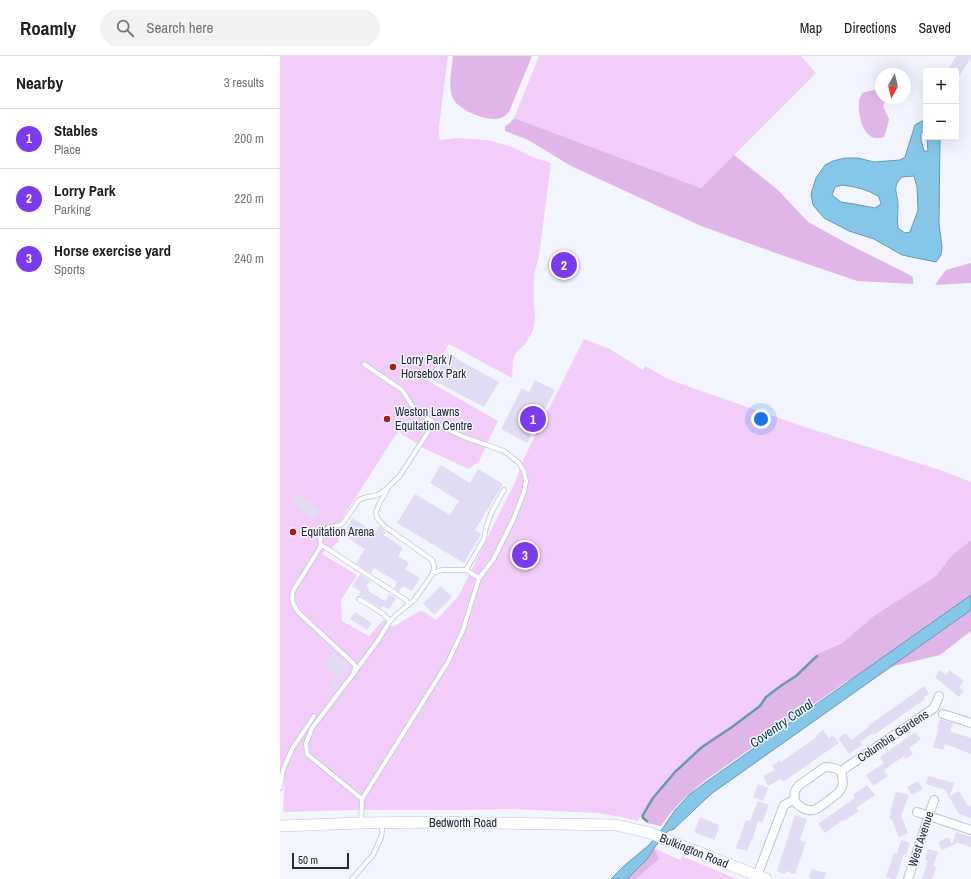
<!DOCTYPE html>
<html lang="en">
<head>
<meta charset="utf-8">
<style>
  :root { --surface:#fff; --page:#f2f2f2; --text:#222; --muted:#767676; --line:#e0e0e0; --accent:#7c3aed }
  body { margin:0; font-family:"Archivo Narrow",sans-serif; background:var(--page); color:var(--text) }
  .controls { position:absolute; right:12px; top:12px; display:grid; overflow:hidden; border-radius:4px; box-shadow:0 4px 16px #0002 }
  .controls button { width:36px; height:36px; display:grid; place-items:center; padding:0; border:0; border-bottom:1px solid var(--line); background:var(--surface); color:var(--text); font:20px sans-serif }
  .compass { position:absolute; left:595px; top:12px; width:36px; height:36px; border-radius:50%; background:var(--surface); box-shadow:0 4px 16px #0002; rotate:188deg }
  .scale { position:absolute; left:12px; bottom:10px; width:57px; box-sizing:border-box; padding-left:4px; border:2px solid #2a2c35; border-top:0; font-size:11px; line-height:14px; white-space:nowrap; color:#2a2c35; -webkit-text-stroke:3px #f2f5ff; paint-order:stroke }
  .you { position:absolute; left:481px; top:363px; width:14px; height:14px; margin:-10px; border:3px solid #fff; border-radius:50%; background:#1a73e8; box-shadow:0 0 0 6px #1a73e833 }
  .badge { display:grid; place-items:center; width:26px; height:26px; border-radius:50%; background:var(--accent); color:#fff; font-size:13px; font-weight:700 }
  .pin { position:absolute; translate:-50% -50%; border:2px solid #fff; box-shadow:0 1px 4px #0006 }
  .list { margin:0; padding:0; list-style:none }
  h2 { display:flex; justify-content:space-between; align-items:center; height:52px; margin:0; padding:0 16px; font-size:17px }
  h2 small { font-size:13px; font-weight:400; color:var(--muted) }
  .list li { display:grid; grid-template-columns:26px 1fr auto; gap:12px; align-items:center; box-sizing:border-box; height:60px; padding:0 16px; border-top:1px solid var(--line) }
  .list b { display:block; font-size:15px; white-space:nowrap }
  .list p { margin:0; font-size:13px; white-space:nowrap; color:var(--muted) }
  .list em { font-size:13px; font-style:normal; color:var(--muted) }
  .icon { flex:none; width:22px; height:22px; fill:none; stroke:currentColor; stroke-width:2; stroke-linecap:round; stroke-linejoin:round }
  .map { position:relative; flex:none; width:691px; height:823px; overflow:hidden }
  header { display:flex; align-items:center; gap:24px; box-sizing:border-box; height:56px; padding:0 20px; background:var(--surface); border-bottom:1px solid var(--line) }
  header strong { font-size:19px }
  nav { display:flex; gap:22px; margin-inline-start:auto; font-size:14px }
  .search { width:280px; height:36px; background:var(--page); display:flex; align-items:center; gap:10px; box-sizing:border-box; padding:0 14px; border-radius:22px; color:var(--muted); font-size:15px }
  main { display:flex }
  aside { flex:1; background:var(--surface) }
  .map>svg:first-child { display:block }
</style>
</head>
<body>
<header>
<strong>Roamly</strong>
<div class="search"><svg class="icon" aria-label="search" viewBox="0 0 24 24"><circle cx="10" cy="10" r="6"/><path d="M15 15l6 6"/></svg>Search here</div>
<nav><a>Map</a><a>Directions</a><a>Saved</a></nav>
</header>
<main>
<aside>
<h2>Nearby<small>3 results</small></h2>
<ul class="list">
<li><span class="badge">1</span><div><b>Stables</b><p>Place</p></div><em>200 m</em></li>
<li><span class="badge">2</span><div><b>Lorry Park</b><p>Parking</p></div><em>220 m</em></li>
<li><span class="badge">3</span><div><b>Horse exercise yard</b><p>Sports</p></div><em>240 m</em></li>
</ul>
</aside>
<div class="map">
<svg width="691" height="823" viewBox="0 0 691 823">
  <rect width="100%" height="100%" fill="#f2f5ff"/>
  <g fill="#f3cdfa">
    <path d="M0 0H168L159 70V80L160 84 176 82 207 84 230 90 255 102 271 107 259 200 254 219V251L255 258 254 270 252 276 246 287 235 298 233 304 232 322 169 288 148 325 218 365 199 405 189 413 145 393 119 376 115 380 63 461V476L59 482 58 486 55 488 50 496 46 493 42 498 77 519 61 544 62 565 89 580 103 564 113 571 141 554 156 564 178 541 236 424 244 402 304 283 330 293 363 314 365 310 388 323 424 336 522 370 660 414 691 426V484L671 500 656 520 595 559 562 587 536 599 514 621 501 628 485 641 479 650 450 672 421 691 394 716 372 741 358 765 341 761 318 757 231 753 180 754H74L3 756 5 714H0Z"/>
    <path d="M259 0H521L536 17 421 132 234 62Z"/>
    <path d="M374 792 400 804 402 800 457 823H356L379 803Z"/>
  </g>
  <g fill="#e0b6e8">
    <path d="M173 0H252L229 56C226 59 222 63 216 63 204 64 175 53 172 40 168 27 172 13 173 0Z"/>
    <path d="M593 34 601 35V42H606V44L603 50 609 63 607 72 604 81C602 82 600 82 597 82 582 82 578 57 579 46 579 43 581 40 582 37Z"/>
    <path d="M234 62 421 132 454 99 498 134 528 166 570 189 628 218 633 221V228L577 225 507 201 421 170 291 110 248 84 225 75V70L230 67Z"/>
    <path d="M691 207V227L655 229 666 214Z"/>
    <path d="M691 484V575L660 599 593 615 567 625 430 721C411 735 394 750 381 770L367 767 361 762V759L372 741 394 716 421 691 450 672 479 650 485 641 501 628 514 621 536 599 562 587 595 559 656 520 671 500Z"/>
    <path d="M374 792 379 803 356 823H347L368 802Z"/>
  </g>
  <g fill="#85c7e8" stroke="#6a98b2" fill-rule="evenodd">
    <path d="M642 65H646V76L644 75 641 77V84L644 95H648L647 81H660L659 167 662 191 661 199 656 206 622 199 594 183 569 175 544 162 533 149 531 138 536 122 545 109 553 105 565 102H578L594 106 620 104 625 101 635 69ZM634 120 637 131 638 154 630 176 625 177 618 172C617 164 618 157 618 149 618 137 611 132 622 121ZM562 129C576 131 587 133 599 141L601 148 595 152 574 148 561 146 552 139 555 131Z"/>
    <path d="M691 539V554L431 738 394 773 388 775 374 792 368 802 347 823H331L344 810 369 789 383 772 395 754 410 738 426 726Z"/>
  </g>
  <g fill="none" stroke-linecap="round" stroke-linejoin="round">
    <path stroke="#6a98b2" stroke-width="2.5" d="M367 765 363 762V759L367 752 373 742 395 716 422 691 452 671 480 650 486 641 502 629 516 620 537 600"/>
  </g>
  <g fill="#e2dbf4">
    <path d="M676 0H691V2L680 19 676 16V15H674L669 12Z"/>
    <path d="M168 298 219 326 204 351 153 324Z"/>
    <path d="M255 324 275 334 247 387 221 373 242 332 249 336Z"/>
    <path d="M161 409 190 427 198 413 223 428 195 474 201 478 184 507 117 467 135 438 170 459 179 445 150 427Z"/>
    <path d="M16 436 41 456 34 464 10 444Z"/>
    <path d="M73 462 95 477 99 470 106 476 104 479 123 492 118 500 129 507 125 513 140 522 132 535 123 530 119 536 114 532 117 526 94 512 91 517 76 507 85 493 62 478Z"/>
    <path d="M80 518 90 525 86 530 90 533 88 535 105 545 109 538 116 542 109 553 103 550 101 552 79 539 81 536 72 530Z"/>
    <path d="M161 530 172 541 154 559 143 547Z"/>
    <path d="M75 556 92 567 87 574 70 563Z"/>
    <path d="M54 597 70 609 61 622 45 610Z"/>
    <path d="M660 614 666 619 669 614 684 625 679 631 684 635 679 641 655 621Z"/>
    <path d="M56 619 61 623 54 633 49 629Z"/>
    <path d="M644 630 649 638 644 641 645 643 594 679 593 677 580 686 582 689 569 698 558 682 566 677 571 684 589 671 588 670Z"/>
    <path d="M660 663 673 667 670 675 691 682V698L665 688 663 694 653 691 659 672H657Z"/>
    <path d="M543 674 549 682 553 679 559 687 503 726 501 723 488 730 483 720 495 714 492 710 500 704 501 706 515 696 537 681 535 680Z"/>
    <path d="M635 676 641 683 629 692 633 698 626 703 624 700 604 714 608 720 593 730 586 719 604 707 600 701Z"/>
    <path d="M648 720 674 727 670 740 679 735 687 749 691 750V762L679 758 665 734 646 728Z"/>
    <path d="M638 725 643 733 632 739 627 731Z"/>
    <path d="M478 728 488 732 483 745 473 741Z"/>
    <path d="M587 729 595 739 576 752 579 755 564 765 563 764 545 777 538 768 575 742 573 739Z"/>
    <path d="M616 736 619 737V736L629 739 621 760 628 777 619 781 612 764 609 762 611 756H610Z"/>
    <path d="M478 745 489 749 482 767 478 765 472 785 471 784 467 795 456 792 466 764 470 765Z"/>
    <path d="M515 759 527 763 520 784 526 786 515 818 506 815 505 818 497 815Z"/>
    <path d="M420 761 439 769 438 772H439L434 784 414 776Z"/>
    <path d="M676 776 691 781V791L678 787 662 794 658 786 668 781 672 788Z"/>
    <path d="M621 784 630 787 626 799 624 798 616 823H612L606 821 614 797 617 798Z"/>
    <path d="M648 793 658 796 653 810 656 811 652 823H642L648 805 645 804Z"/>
    <path d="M532 813 546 817 544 823H532L529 822Z"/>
  </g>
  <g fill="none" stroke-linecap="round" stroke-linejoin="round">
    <defs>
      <g id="lane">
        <path d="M84 308 122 334 133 351 144 360 154 367"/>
        <path d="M41 490 45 491 126 544 129 549"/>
        <path d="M186 514 204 483 206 472 212 455 224 434"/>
        <path d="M153 517 162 514H186L199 522"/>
        <path d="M79 543 102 557 110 565"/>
        <path d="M74 617 99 583 110 565 116 559 134 544 145 529 153 517 154 510 152 504 104 470 97 462 96 456 99 448 107 434"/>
        <path d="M0 732 3 714 12 693 34 660"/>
        <path d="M81 766 82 743 27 698 26 688 32 672 74 617 75 610 73 607 18 556C13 548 11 544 13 535L41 490 40 481 41 477 49 471 60 469 63 467 79 444C85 440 91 441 97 439 106 436 112 426 119 421L154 367 184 381 224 395 238 406 244 415 246 425 244 436 233 464 213 504 199 522 183 574 168 606 82 743"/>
        <path d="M72 823 93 799 101 782 103 767"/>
      </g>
      <g id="street">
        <path d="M663 658 691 667"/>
        <path d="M514 744C518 750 527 757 536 753 540 751 545 747 549 744 554 740 560 737 562 731 564 725 562 721 561 715"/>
        <path d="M637 756 691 774"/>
        <path d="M477 820 504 749 514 744 515 735 518 730 545 711 554 712 561 715 654 652 659 640"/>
        <path d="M628 823 654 744"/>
      </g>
      <path id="secondary" d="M0 770 81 767 162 766 336 769 370 777 486 823"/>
    </defs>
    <use href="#lane" stroke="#bdc2da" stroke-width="5.5"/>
    <use href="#street" stroke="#bdc2da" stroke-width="10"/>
    <use href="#secondary" stroke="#bdc2da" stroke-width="12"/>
    <use href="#lane" stroke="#fff" stroke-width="4"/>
    <use href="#street" stroke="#fff" stroke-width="8"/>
    <use href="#secondary" stroke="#fff" stroke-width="11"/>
  </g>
  <g fill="#ad1c17" stroke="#f2f5ff" stroke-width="1.5">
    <circle cx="113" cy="311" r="4"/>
    <circle cx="107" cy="363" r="4"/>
    <circle cx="13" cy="476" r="4"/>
  </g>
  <g text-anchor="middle" stroke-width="3" stroke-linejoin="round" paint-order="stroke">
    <g font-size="12" fill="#2a2c35" stroke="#f2f5ff" text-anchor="start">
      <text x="121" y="308">Lorry Park /<tspan x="121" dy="14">Horsebox Park</tspan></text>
      <text x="115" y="360">Weston Lawns<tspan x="115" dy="14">Equitation Centre</tspan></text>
      <text x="21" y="480">Equitation Arena</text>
    </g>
    <g font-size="12" fill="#2a2c35" stroke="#f2f5ff">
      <text transform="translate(613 680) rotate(-34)" y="4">Columbia Gardens</text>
      <text x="183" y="771">Bedworth Road</text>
      <text transform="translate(641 783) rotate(-72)" y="4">West Avenue</text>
      <text transform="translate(414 795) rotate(22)" y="4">Bulkington Road</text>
    </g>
    <g font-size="13" font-style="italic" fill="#054056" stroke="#f2f5ff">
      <text transform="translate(501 667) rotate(-35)" y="5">Coventry Canal</text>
    </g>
  </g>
</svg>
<div class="controls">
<button>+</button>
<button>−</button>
</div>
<svg class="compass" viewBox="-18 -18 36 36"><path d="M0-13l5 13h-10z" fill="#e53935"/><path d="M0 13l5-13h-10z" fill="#767676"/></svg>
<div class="scale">50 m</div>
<div class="you"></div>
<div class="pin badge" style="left:253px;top:363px">1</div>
<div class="pin badge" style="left:284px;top:209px">2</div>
<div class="pin badge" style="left:245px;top:499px">3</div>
</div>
</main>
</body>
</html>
